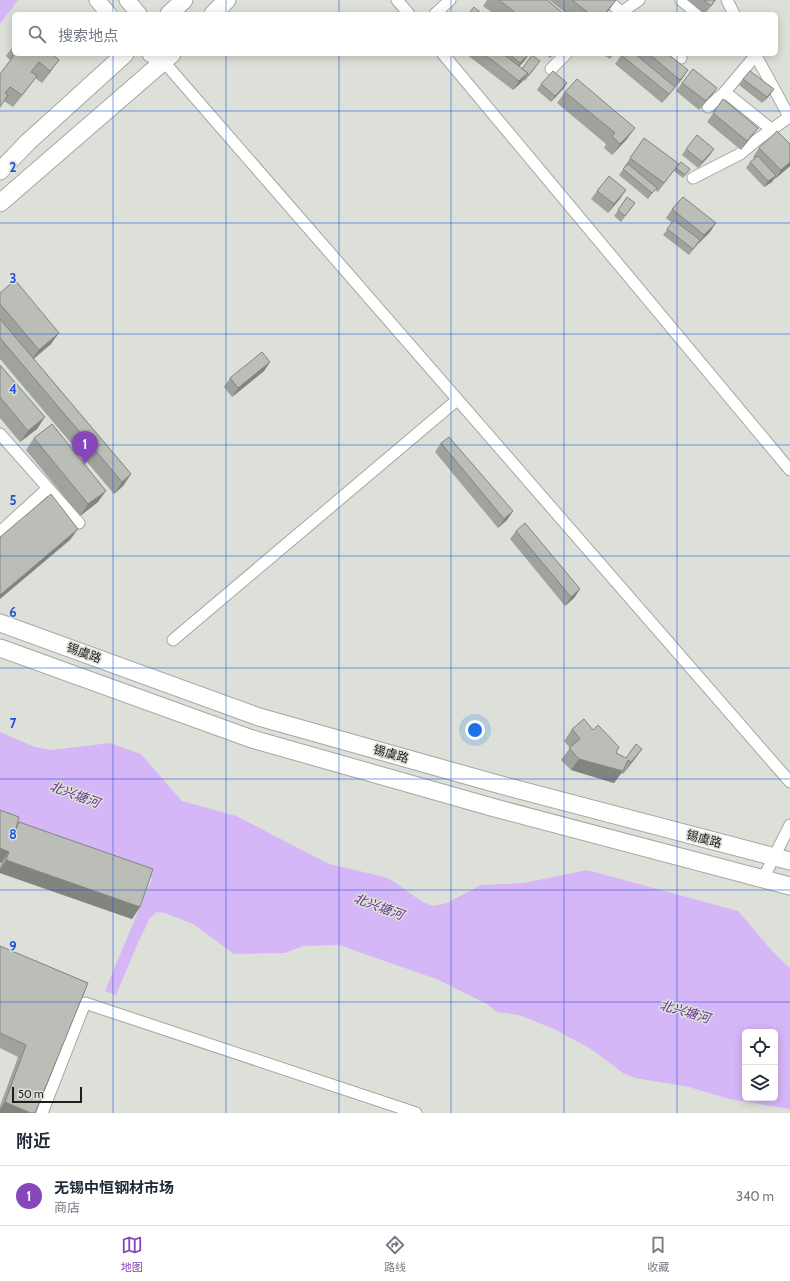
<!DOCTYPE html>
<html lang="zh">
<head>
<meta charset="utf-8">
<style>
  :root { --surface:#fff; --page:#f6f6f7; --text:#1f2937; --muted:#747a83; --line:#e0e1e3; --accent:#8746bb }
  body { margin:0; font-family:Cabin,"Noto Sans SC",sans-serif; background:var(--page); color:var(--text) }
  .controls { position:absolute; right:12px; bottom:12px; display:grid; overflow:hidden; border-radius:6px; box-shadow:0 2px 10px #0003 }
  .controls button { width:36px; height:36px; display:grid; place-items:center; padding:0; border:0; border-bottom:1px solid var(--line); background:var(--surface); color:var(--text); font:20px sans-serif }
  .scale { position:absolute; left:12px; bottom:10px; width:70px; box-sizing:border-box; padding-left:4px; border:2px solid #1c1e1b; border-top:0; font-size:11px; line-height:14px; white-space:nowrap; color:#1c1e1b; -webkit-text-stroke:3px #dce0d8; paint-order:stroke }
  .you { position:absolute; left:475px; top:730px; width:14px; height:14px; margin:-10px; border:3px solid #fff; border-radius:50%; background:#1a73e8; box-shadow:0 0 0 6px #1a73e833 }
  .badge { display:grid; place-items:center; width:26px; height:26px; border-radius:50%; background:var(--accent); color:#fff; font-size:13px; font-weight:700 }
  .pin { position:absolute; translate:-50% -33px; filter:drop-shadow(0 1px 2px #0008) }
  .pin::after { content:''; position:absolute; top:21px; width:14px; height:12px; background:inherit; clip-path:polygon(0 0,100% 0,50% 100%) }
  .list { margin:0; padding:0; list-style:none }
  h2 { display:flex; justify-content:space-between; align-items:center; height:52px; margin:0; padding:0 16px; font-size:17px }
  h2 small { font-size:13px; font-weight:400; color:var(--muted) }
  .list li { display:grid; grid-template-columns:26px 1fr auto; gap:12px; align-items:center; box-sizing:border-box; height:60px; padding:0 16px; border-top:1px solid var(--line) }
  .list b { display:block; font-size:15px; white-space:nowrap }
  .list p { margin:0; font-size:13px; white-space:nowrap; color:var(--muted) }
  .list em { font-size:13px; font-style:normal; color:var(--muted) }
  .icon { flex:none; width:22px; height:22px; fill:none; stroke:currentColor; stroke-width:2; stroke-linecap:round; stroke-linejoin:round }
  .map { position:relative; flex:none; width:790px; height:1113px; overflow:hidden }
  .search { position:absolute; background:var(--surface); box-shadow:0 2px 10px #0003; left:12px; right:12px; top:12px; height:44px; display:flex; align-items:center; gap:10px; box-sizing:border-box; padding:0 14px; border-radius:6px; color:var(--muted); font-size:15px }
  .sheet { height:112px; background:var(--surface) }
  nav { display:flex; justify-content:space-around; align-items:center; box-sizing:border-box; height:56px; border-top:1px solid var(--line); background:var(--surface); font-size:11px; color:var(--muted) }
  nav a { display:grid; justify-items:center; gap:2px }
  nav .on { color:var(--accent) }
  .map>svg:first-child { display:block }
</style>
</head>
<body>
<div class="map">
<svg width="790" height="1113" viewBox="0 0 790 1113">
  <rect width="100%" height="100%" fill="#dce0d8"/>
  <g fill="#d5b6f7" fill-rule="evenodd">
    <path d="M0 0H18L0 24Z"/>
    <path d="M0 732 35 747 51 750 110 743 141 754 182 801 236 816 329 864 385 877 396 883 422 902 434 906 447 903 481 885 524 883 587 870 738 911 773 952 790 968V1109L729 1099 689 1087 635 1078 623 1073 591 1049 554 1029 519 1015 497 1012 487 1004 439 980 339 945 303 946 285 953 234 954 193 924 165 913 157 912 150 918 137 945 116 995 105 991 152 878 0 818ZM745 1032H775V1098H745Z"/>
  </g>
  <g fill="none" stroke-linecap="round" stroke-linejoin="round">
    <defs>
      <g id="minor">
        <path d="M397 0 409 14"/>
        <path d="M607 0 624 14"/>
        <path d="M681 0 698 14"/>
        <path d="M727 0 734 14"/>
        <path d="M435 14 450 0"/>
        <path d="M619 14 639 0"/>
        <path d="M443 54 790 470"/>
        <path d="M675 54 681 58"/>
        <path d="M755 54 790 118"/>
        <path d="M164 62 790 782"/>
        <path d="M551 69 566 54"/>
        <path d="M725 92 771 129"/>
        <path d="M708 107 723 94 756 55"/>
        <path d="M693 178 740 154 758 139 789 117"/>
        <path d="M0 434 79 523"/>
        <path d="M0 532 48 488"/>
        <path d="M173 640 457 400"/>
        <path d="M763 879 790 825"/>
        <path d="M42 1113 85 1003 416 1113"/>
      </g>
      <g id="secondary">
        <path d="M97 0 109 14"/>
        <path d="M127 0 139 14"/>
        <path d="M150 54 164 62"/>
      </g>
      <g id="primary">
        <path d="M169 14 184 0"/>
        <path d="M213 14 227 0"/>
        <path d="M0 171 28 142 125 54"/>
        <path d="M0 203 172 54"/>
        <path d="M0 623 259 717 501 785 790 861"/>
        <path d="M0 648 252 739 495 808 790 886"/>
      </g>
    </defs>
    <use href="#minor" stroke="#a4a8a0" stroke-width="13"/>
    <use href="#secondary" stroke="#a4a8a0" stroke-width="17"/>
    <use href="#primary" stroke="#a4a8a0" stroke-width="19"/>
    <use href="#minor" stroke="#fff" stroke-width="11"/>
    <use href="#secondary" stroke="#fff" stroke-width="15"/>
    <use href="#primary" stroke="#fff" stroke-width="17"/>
  </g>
  <g fill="#a0a39d">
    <path d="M487 0H547L564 14H494L483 6Z"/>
    <path d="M549 0H616L606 14H567Z"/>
    <path d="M687 0H716L705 14H704Z"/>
    <path d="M14 45V54H52L51 71 42 83 35 78 13 107 4 101 10 60 6 56Z"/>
    <path d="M466 54H529L524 61 519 67 522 69 536 67 525 81 523 80 513 90Z"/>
    <path d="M545 54H555L550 58Z"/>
    <path d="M602 54H614L610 59Z"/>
    <path d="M622 54H668L682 79 662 103 615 64Z"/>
    <path d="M743 79 770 95 762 103 739 85Z"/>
    <path d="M567 83 563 89 551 102 537 90 541 84Z"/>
    <path d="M682 83 717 88 711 96 699 110 676 91Z"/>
    <path d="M565 92 627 139 612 155 604 148 606 144 557 103Z"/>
    <path d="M723 99 752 136 741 150 707 122Z"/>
    <path d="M644 138 672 173 658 192 655 190 648 199 619 175 625 167H624Z"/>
    <path d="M790 144V166L775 179 774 178 772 182 764 187 746 168 750 162 754 159 753 157 759 148Z"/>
    <path d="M686 149 710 155 698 168 682 155Z"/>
    <path d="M681 162 690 169 683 178 674 171Z"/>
    <path d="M626 190 608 213 591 199 597 191Z"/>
    <path d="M627 197 635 203 621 222 614 216Z"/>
    <path d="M672 209 710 232 698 244 689 255 663 235 672 223 666 218Z"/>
    <path d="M0 293 51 344 34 359 131 474 123 486 114 494 0 359Z"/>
    <path d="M270 362 264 371 232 397 224 387 230 378Z"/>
    <path d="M0 365 37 429 20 442 0 418Z"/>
    <path d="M34 438 98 502 80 516 26 450Z"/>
    <path d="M441 443 513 511 507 520 498 528 435 452Z"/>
    <path d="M516 531 580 589 574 598 565 606 510 539Z"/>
    <path d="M572 729 593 730 616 753 626 758 642 749 634 760 623 774 621 773 614 783 571 770 561 760 570 748 564 741Z"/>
    <path d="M19 822 140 907 132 919 0 873V866L1 863 17 825Z"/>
    <path d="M0 946 88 983 0 1113V1106L18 1057 0 1048Z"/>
  </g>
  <g fill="#82857f">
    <path d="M616 0 606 14H605Z"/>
    <path d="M529 54 524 61 514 72 520 63Z"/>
    <path d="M59 60 51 71 42 83 50 71Z"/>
    <path d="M688 70 682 79 674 89 680 80Z"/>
    <path d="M528 73 522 82 513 90 519 81Z"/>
    <path d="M37 76 29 87 13 107 22 95Z"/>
    <path d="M567 83 563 89 551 102 555 96Z"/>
    <path d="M675 87 669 95 662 103 669 94Z"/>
    <path d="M717 88 711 96 699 110 706 101Z"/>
    <path d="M774 89 770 95 762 103 767 97Z"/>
    <path d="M635 128 627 139 612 155 620 144Z"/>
    <path d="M758 128 752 136 741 150 747 141Z"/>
    <path d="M714 149 710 155 698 168 702 162Z"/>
    <path d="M790 162V166L775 179 781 170Z"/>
    <path d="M776 176 772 182 764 187 768 181Z"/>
    <path d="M626 190 620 199 608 213 614 204Z"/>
    <path d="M716 223 710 232 698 244 704 235Z"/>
    <path d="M59 333 51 344 30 361 39 350Z"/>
    <path d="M270 362 264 371 232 397 238 388Z"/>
    <path d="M45 417 37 429 20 442 28 431Z"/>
    <path d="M131 474 123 486 114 494 122 482Z"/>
    <path d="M106 491 98 502 80 516 88 504Z"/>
    <path d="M513 511 507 520 498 528 504 519Z"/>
    <path d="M78 529 70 540 0 599V595Z"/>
    <path d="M580 589 574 598 565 606 571 597Z"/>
    <path d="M642 749 634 760 623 774 631 762Z"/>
    <path d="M579 759 623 771 614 783 571 770Z"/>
    <path d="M0 848 9 852 1 863H0Z"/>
    <path d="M6 860 140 907 132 919 0 873V869Z"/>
    <path d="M5 1102 31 1113H0V1109Z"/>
  </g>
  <g fill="#babeb6" stroke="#82857f">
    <path d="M499 0H547L564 14H517Z"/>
    <path d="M572 0H616L605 14H590Z"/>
    <path d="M704 0H715L711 6Z"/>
    <path d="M474 7 482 14H468Z"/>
    <path d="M15 54H52L59 60 50 71 39 62 31 72 37 76 22 95 10 87 5 93 8 95 0 107V74Z"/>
    <path d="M484 54H503L528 73 519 81Z"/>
    <path d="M509 54H529L520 63Z"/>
    <path d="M622 54H635L675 87 669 94 621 55Z"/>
    <path d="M649 54H668L688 70 680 80Z"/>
    <path d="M532 55 540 61 529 75 527 74 528 73 522 69Z"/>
    <path d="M693 69 717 88 706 101 682 83Z"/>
    <path d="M553 71 567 83 555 96 541 84Z"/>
    <path d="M750 71 774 89 767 97 743 79Z"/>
    <path d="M577 79 635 128 620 144 612 136 615 133 565 92Z"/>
    <path d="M723 99 758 128 747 141 713 113Z"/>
    <path d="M777 131 790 144V162L781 170 759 148Z"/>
    <path d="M697 135 714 149 702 162 686 149Z"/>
    <path d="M644 138 679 164 664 183 630 158Z"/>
    <path d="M758 156 776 176 768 181 750 162Z"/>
    <path d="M681 162 690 169 685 175 676 168Z"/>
    <path d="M628 164 657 188 652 193 623 169Z"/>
    <path d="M609 176 626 190 614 204 597 191Z"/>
    <path d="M627 197 635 203 625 216 618 210Z"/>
    <path d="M683 197 716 223 704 235 672 209Z"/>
    <path d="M674 220 700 240 693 249 667 229Z"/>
    <path d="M15 280 59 333 39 350 0 304V293Z"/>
    <path d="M0 319 131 474 122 482 0 338Z"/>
    <path d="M262 352 270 362 238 388 230 378Z"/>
    <path d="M0 365 45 417 28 431 0 397Z"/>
    <path d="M52 424 106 491 88 504 34 438Z"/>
    <path d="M449 437 513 511 504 519 441 443Z"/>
    <path d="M51 494 78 529 0 595V537Z"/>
    <path d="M525 523 580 589 571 597 516 531Z"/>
    <path d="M584 719 593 730 598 725 619 747 616 753 626 758 636 744 642 749 631 762 628 760 623 771 579 759 569 748 580 739 572 729Z"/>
    <path d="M0 810 19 817 15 832 19 822 153 869 140 907 6 860 9 852 0 848Z"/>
    <path d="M0 946 88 983 35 1113H31L5 1102 26 1045 0 1033Z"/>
  </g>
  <path fill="none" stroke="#1d4ed8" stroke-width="1" stroke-opacity="0.55" d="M113 0V14M226 0V14M339 0V14M451 0V14M564 0V14M677 0V14M113 54V1113M226 54V1113M339 54V1113M451 54V1113M564 54V1113M677 54V1113M0 111H790M0 223H790M0 334H790M0 445H790M0 556H790M0 668H790M0 779H790M0 890H790M0 1002H790"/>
  <g text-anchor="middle" stroke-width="3" stroke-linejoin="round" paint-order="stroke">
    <g font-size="12" fill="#1c1e1b" stroke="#dce0d8">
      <text transform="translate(84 653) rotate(20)" y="4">锡虞路</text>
      <text transform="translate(391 754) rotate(16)" y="4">锡虞路</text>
      <text transform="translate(704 839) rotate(15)" y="4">锡虞路</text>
    </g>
    <g font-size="13" font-style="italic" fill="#673591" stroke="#dce0d8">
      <text transform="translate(75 794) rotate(20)" y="5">北兴塘河</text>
      <text transform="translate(379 906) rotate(20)" y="5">北兴塘河</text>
      <text transform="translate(685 1011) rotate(16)" y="5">北兴塘河</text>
    </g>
  </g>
  <g font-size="13" text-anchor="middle" font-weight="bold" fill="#1d4ed8" stroke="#dce0d8" stroke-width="3" stroke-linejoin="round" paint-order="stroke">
    <text x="13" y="172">2</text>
    <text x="13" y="283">3</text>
    <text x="13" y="394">4</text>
    <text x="13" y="505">5</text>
    <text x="13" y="617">6</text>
    <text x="13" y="728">7</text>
    <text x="13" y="839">8</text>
    <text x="13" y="951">9</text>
  </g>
</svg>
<div class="controls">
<button><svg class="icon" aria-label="locate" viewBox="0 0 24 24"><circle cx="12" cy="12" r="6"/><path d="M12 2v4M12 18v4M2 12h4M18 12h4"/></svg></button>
<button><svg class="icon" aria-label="layers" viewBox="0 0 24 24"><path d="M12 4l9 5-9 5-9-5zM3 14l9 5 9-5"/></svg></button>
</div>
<div class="scale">50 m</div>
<div class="you"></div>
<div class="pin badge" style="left:85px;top:464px">1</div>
<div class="search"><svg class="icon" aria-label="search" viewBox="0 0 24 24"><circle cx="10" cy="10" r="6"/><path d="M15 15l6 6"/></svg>搜索地点</div>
</div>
<section class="sheet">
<h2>附近<small></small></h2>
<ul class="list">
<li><span class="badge">1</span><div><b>无锡中恒钢材市场</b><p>商店</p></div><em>340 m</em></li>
</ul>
</section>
<nav>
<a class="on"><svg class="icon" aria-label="map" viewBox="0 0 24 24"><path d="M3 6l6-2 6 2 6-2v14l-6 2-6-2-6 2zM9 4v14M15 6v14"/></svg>地图</a>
<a><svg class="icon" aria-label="directions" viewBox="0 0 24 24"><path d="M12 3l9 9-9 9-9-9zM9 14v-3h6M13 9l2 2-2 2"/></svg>路线</a>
<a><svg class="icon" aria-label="saved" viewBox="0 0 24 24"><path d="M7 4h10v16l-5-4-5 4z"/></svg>收藏</a>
</nav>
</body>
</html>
